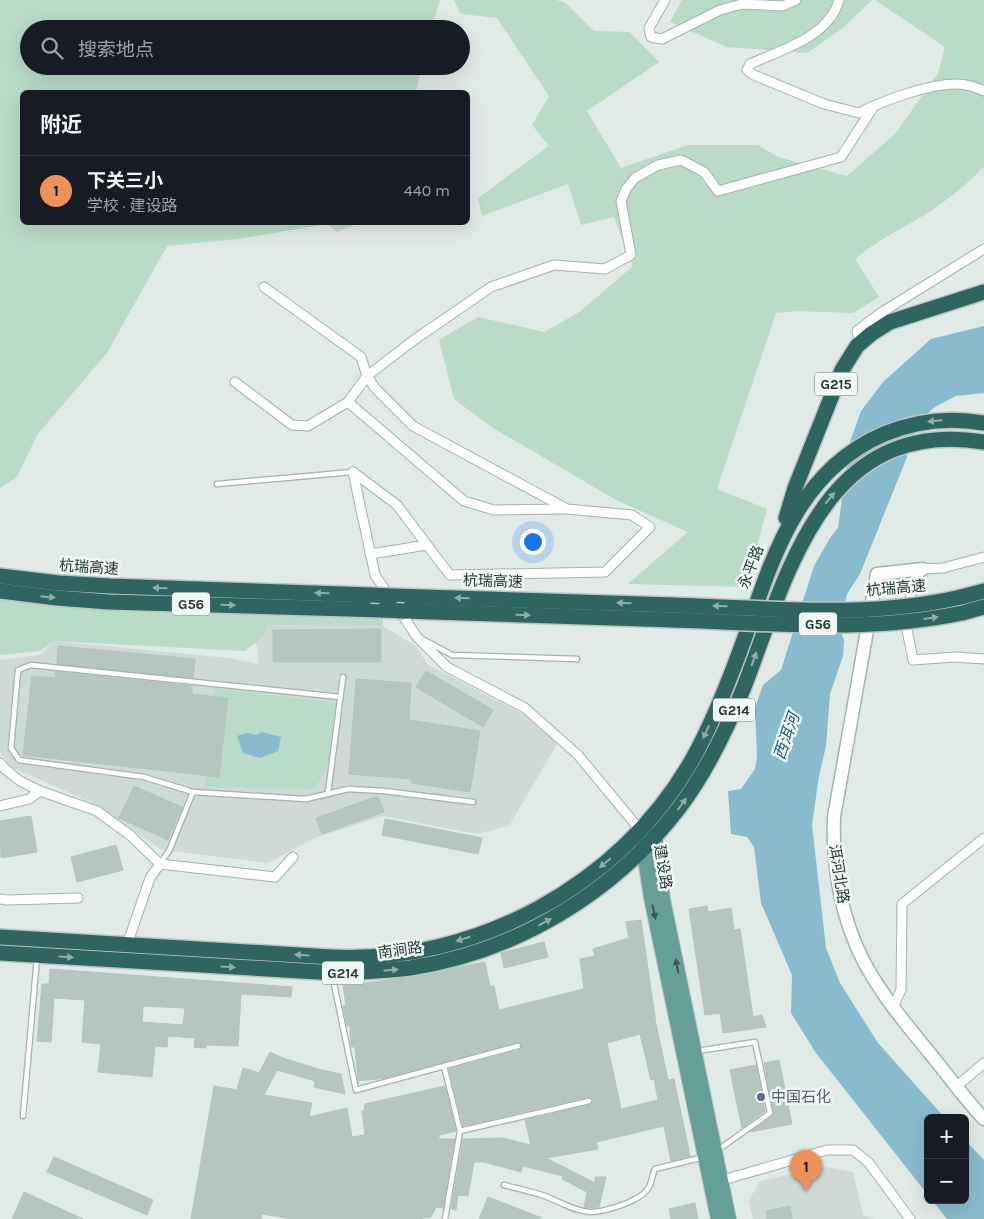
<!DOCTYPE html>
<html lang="zh">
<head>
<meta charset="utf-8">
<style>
  :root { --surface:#171b24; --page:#242831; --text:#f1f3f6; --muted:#9ea1a6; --line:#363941; --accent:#ed915b }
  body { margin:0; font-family:Karla,"Noto Sans SC",sans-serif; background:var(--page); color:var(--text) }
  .controls { position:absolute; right:15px; bottom:15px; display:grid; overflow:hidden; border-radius:8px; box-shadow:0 5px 20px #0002 }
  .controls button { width:45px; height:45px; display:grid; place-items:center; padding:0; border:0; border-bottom:1px solid var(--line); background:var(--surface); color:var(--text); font:25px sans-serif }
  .you { position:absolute; left:532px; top:541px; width:18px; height:18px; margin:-12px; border:4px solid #fff; border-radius:50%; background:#1a73e8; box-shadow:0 0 0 8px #1a73e833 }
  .badge { display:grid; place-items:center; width:32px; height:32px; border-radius:50%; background:var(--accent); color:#111; font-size:16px; font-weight:700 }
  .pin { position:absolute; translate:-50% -41px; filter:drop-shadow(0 1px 2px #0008) }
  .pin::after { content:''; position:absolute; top:26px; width:18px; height:15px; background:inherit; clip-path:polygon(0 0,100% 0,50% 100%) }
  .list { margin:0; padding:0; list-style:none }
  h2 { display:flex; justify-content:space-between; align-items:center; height:65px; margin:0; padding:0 20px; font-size:21px }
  h2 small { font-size:16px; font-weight:400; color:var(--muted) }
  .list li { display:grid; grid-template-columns:32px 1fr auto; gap:15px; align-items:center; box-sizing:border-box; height:70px; padding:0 20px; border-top:1px solid var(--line) }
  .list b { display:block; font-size:19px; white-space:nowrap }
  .list p { margin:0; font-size:16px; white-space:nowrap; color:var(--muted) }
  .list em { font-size:16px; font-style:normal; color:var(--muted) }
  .icon { flex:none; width:28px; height:28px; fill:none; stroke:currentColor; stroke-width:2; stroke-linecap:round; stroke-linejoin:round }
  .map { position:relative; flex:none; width:984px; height:1219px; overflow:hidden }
  .search { position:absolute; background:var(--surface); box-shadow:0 5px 20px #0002; left:20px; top:20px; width:450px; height:55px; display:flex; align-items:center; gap:12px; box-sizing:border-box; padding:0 18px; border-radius:28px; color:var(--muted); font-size:19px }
  .panel { position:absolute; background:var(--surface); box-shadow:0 5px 20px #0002; left:20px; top:90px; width:450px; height:135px; border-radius:8px }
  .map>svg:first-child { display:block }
</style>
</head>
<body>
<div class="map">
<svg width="984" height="1219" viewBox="0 0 984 1219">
  <rect width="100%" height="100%" fill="#e0eae7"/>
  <g fill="#cedad6">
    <path d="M268 625 383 626 416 646 428 665 533 719 557 744 509 826 477 834 383 816 315 838 268 863 162 850 95 804 11 767 0 752V660L40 655 53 641 228 658 259 664 256 642 264 636Z"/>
    <path d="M826 1167 853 1172 863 1215 875 1219H753L749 1200 760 1181Z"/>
  </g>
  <g fill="#b9dbc7">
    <path d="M0 0H440L431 29H29V66H422L416 92H22V222L360 223 336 232 328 224 238 239 167 246 107 353 37 435 17 477 0 488Z"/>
    <path d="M454 0H556L566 3 594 31 629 32 659 62 587 111 621 168 688 145H758L778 157 847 176 895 134 938 73 945 47 875 0H984V169L982 168C967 185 949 198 931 211 906 227 878 239 855 259L879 297 853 313 798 311 776 313 717 489 767 509 746 587 628 584 688 532 618 501 493 428 454 399 439 340 478 317 544 332 581 311 633 266 614 217 581 225 568 184 482 216 478 198 549 146 532 125 549 96 497 18 461 14Z"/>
    <path d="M682 0H872L843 28 807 53 727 47 670 22Z"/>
    <path d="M0 596 383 617V626L268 625 264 636 245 651 53 641 40 651 0 655Z"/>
    <path d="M215 688 338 703 328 767 314 789 204 787Z"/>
  </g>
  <g fill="#89bbce">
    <path d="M984 326V393L956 396 935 407 920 420 907 449V457L860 574 847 594 839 627 844 640 843 656 830 694 826 746 819 776 812 825 826 948 840 983 878 1043 945 1118H928V1195L816 1053 791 1013 792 975 761 903 754 847 747 837 731 834 728 791 741 789 755 769 757 757 755 708 763 685 781 670 814 566 830 538 838 528 850 442 861 411 883 382 931 339Z"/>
    <path d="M262 732 281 737 278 751 260 758 243 753 237 736 247 733 256 735Z"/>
    <path d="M965 1140 984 1160V1219H947L932 1200H965Z"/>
  </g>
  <g fill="#b5c5c0" stroke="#b3c4bf" fill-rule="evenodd">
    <path d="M381 629V662H273V630Z"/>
    <path d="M58 646 195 659 193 678 57 664Z"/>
    <path d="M426 671 493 710 483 727 416 687Z"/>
    <path d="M56 672 192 686V694L228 698 219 777 23 755 32 676 55 678Z"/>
    <path d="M356 679 411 683 409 720 480 731 470 792 412 783V779L349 774Z"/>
    <path d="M134 786 182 807 168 840 119 818Z"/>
    <path d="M378 796 384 812 322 834 316 818Z"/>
    <path d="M31 816 37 852 1 858 0 821Z"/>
    <path d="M385 819 482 838 478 854 382 835Z"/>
    <path d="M116 845 123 870 77 882 71 857Z"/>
    <path d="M707 906 708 912 731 908 734 930 740 929 753 1017 762 1015 766 1027 723 1033 720 1013 705 1015 689 909Z"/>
    <path d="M641 920 656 1024 668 1080 674 1079 690 1156 671 1161 664 1126 596 1142 598 1149 546 1158 595 1183V1177H606L599 1207 590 1208 584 1207 587 1192 562 1179 563 1176 523 1166 521 1172 484 1162H474L468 1196 458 1195 456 1210 451 1209 463 1139 503 1138 531 1145 525 1120 590 1105 593 1103V1100L588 1097 463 1126 449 1069 519 1050 522 1045 519 1042 386 1078 358 1081 355 1047H351L350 1026H347L343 1006 346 1005 343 986 411 977 485 962 490 986H494L499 1010 584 989 580 959 595 956 593 949 629 938 626 922ZM640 1034 651 1080 654 1079 658 1100 621 1109 607 1043Z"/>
    <path d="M544 942 548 957 504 968 501 953Z"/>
    <path d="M50 969 292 987 291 997 241 994 238 1046 206 1045V1048L194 1047 195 1038 168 1036 167 1047 155 1046 152 1077 98 1072 101 1044 82 1042 85 1000 54 998 51 1042 37 1041 42 984H49ZM143 1006 185 1008 183 1025 142 1022Z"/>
    <path d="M270 1052 283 1058 318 1069 341 1074 345 1094 314 1087 315 1081 277 1070 264 1095 312 1103 309 1117 347 1108 352 1137 365 1135 362 1111 364 1112 365 1104 445 1086 456 1131 439 1135V1139H455L443 1208 436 1207 431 1217 417 1219H292L262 1214 261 1219H191L214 1086 237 1090 243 1068 259 1073Z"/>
    <path d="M779 1060 792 1124 750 1132 774 1115 764 1063Z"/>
    <path d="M756 1065 765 1111 742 1128 730 1070Z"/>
    <path d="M54 1157 153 1200 147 1215 47 1172Z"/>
    <path d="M24 1192 83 1219H12Z"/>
    <path d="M488 1197 542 1218 541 1219H479Z"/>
    <path d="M695 1203 698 1219H671L669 1209Z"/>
    <path d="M790 1206 792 1219H767L766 1211Z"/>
  </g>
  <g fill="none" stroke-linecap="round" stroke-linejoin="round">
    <defs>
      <g id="lane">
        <path d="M217 484 353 472"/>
        <path d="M424 640 452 655 577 659"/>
        <path d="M193 792 144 777 19 760 11 748 18 670 31 665 340 697"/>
        <path d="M328 793 343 677"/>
        <path d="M160 863 169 851 193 792 306 799 348 789 384 791 473 802"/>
        <path d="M332 974 356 1090 518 1046"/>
        <path d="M697 1051 755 1042 770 1113 718 1150"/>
        <path d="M444 1066 460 1131 445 1219"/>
        <path d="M23 1116 37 958"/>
        <path d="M460 1131 589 1101"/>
        <path d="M504 1185C516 1188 529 1191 542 1195 557 1200 573 1211 590 1212 604 1212 638 1202 647 1190 653 1183 651 1176 655 1169L704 1157"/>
      </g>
      <g id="street">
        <path d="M665 0 649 28 651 37 662 39 720 10 742 4 783 6 796 0"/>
        <path d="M839 0C829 37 781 50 750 64L747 70 754 75 824 104 859 113C884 100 929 84 957 84 966 84 976 87 984 91"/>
        <path d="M264 287 361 357 367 376 375 388 413 426 567 509 632 515 650 527 605 572 450 575 427 545 370 554"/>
        <path d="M860 344 857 331 879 314 984 249"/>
        <path d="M235 382 292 425 308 426 348 402 367 376 414 340 491 287 554 265 605 269 631 255 621 201 626 189 635 178 658 165 681 160 704 172 718 191 841 157 874 106"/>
        <path d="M348 402 464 501 494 510 566 509"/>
        <path d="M353 472 375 575 390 597"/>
        <path d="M353 472 397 505 427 545"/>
        <path d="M984 557 943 568 923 569 913 582 906 625 913 660 955 657 984 659"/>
        <path d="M399 610 417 637 447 667 525 708 578 755 640 830"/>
        <path d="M0 763 5 769 20 781 40 791 97 811 131 836 160 864 275 877 293 857"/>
        <path d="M0 806 29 799 40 791"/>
        <path d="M0 899 7 900 78 898"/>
        <path d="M127 945 150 878 160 864"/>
        <path d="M893 1007 901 990 902 904 984 838"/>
        <path d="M957 1086 984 1063"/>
        <path d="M716 1182 827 1150H853L869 1163 910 1219"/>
      </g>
      <path id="secondary" d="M923 569 877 574 834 817C832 866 841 918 864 962 881 994 905 1023 928 1051 947 1074 964 1098 984 1119"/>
      <g id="primary">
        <path d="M640 830 655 837 663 899 729 1219"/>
        <path d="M642 840 651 898 718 1219"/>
      </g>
      <g id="highway">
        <path d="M786 518 795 488 842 370 857 346 871 334 890 322 984 292"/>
        <path d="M0 576 59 583 110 586 371 595"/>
        <path d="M0 591 57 598 109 602 383 610"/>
        <path d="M393 596 673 605"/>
        <path d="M961 597 984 591"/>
        <path d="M404 611 673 620"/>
        <path d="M962 613 984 607"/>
        <path d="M0 937 331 957C475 964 621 885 692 760 714 721 730 679 745 637 773 556 798 471 884 434 915 421 950 417 984 423"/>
        <path d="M0 953 336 973C361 972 385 971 410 968 516 952 614 893 679 808 707 771 727 729 744 687 788 573 824 416 984 442"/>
      </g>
    </defs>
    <use href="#lane" stroke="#a3b2ae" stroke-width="7"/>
    <use href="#street" stroke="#a3b2ae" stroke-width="11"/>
    <use href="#secondary" stroke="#9fb6b0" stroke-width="15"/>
    <use href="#primary" stroke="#bcc4c3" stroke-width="16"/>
    <use href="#highway" stroke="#bcc4c3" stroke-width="18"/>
    <use href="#lane" stroke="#fff" stroke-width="4.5"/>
    <use href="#street" stroke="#fff" stroke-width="9"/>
    <use href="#secondary" stroke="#fff" stroke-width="12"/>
    <use href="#primary" stroke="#669f97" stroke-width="14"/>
    <use href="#highway" stroke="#2e6561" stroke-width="15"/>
    <defs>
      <g id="highway-bridge">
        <path d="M371 595 393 596"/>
        <path d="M673 605C768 608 867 619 961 597"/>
        <path d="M383 610 404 611"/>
        <path d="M673 620C769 623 868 633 962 613"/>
      </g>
    </defs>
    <use href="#highway-bridge" stroke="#bcc4c3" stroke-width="18" stroke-linecap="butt"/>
    <use href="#highway-bridge" stroke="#2e6561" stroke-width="15"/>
  </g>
  <defs><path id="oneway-solid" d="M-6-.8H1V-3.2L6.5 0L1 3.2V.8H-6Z" transform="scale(1.25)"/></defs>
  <g fill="#8faeab">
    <use href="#oneway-solid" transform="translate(935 421) rotate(175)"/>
    <use href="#oneway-solid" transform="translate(830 498) rotate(-50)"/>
    <use href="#oneway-solid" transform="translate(160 588) rotate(-178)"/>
    <use href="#oneway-solid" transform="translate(322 593) rotate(-178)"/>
    <use href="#oneway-solid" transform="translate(48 597) rotate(6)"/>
    <use href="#oneway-solid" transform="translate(462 598) rotate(-178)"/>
    <use href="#oneway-solid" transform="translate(624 603) rotate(-178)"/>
    <use href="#oneway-solid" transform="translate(228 605) rotate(2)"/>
    <use href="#oneway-solid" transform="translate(720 606) rotate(-178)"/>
    <use href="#oneway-solid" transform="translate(523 615) rotate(2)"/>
    <use href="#oneway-solid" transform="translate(931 618) rotate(-8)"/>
    <use href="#oneway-solid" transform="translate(754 659) rotate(-70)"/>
    <use href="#oneway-solid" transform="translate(706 732) rotate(115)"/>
    <use href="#oneway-solid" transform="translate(682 804) rotate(-54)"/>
    <use href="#oneway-solid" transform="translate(605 863) rotate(140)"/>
    <use href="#oneway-solid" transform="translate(545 922) rotate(-28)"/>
    <use href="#oneway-solid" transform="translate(463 939) rotate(163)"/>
    <use href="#oneway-solid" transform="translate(302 955) rotate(-177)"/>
    <use href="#oneway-solid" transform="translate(66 957) rotate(3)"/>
    <use href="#oneway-solid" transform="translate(228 967) rotate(3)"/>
    <use href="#oneway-solid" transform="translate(391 970) rotate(-6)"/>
  </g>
  <g fill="#365853">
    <use href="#oneway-solid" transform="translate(654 912) rotate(78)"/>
    <use href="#oneway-solid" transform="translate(677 966) rotate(-101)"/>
  </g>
  <circle fill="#5c6f8a" stroke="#f0f7f5" stroke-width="2" cx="761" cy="1097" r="5"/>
  <g text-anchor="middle" stroke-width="5" stroke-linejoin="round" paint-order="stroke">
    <g fill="#f0f7f5" stroke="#5f736f" stroke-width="1">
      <rect x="815" y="372.5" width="42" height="23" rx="4"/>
      <rect x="172" y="592.5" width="38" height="23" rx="4"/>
      <rect x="799" y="612.5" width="38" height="23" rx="4"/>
      <rect x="713" y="698.5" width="42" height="23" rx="4"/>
      <rect x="322" y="961.5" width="42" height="23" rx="4"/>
    </g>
    <g font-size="14" font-weight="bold" fill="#213a36">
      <text x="836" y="389">G215</text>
      <text x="191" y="609">G56</text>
      <text x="818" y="629">G56</text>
      <text x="734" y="715">G214</text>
      <text x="343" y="978">G214</text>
    </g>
    <g font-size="15" fill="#213a36" stroke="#f0f7f5">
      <text transform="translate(89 567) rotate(4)" y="5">杭瑞高速</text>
      <text transform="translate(751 567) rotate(-69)" y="5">永平路</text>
      <text transform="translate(493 581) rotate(2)" y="5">杭瑞高速</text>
      <text transform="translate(896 588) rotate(-5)" y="5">杭瑞高速</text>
      <text transform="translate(663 867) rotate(81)" y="5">建设路</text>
      <text transform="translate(839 874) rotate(81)" y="5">洱河北路</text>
      <text transform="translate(400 950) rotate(-8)" y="5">南涧路</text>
    </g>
    <g font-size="15" fill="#4e5e75" stroke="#f0f7f5" text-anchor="start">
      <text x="771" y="1102">中国石化</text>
    </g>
    <g font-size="16" font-style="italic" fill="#1e5a74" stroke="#f0f7f5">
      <text transform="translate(786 736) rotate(-71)" y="6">西洱河</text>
    </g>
  </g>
</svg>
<div class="controls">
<button>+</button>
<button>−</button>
</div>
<div class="you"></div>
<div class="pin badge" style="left:806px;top:1191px">1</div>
<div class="search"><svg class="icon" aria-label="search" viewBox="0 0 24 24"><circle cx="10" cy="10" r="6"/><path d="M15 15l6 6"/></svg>搜索地点</div>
<section class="panel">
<h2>附近<small></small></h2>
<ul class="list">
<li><span class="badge">1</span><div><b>下关三小</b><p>学校 · 建设路</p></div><em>440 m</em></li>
</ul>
</section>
</div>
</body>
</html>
